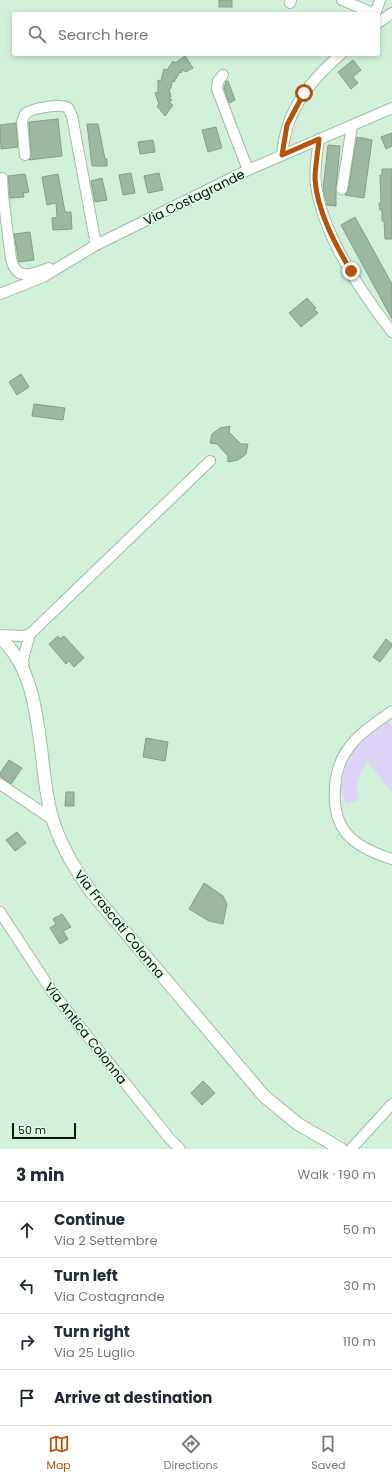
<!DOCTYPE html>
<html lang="en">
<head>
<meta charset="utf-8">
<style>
  :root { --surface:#fff; --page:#f6f6f7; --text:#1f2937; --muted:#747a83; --line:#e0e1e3; --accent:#b45309 }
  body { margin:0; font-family:Poppins,sans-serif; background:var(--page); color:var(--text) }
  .scale { position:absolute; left:12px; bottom:10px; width:64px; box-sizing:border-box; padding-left:4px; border:2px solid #07120a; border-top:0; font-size:11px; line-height:14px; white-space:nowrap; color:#07120a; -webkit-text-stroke:3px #defde6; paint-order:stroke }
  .stop { position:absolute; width:12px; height:12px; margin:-9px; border:3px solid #b45309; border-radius:50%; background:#fff }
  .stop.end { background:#b45309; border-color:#fff; box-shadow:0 1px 4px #0008 }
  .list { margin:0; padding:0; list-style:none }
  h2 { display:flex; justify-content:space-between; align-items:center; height:52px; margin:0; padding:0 16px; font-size:17px }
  h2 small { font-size:13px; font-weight:400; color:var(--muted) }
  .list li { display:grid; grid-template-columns:26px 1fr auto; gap:12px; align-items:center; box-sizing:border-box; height:56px; padding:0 16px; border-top:1px solid var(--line) }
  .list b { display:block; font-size:15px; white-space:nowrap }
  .list p { margin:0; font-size:13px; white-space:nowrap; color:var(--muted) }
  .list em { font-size:13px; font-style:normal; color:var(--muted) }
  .icon { flex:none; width:22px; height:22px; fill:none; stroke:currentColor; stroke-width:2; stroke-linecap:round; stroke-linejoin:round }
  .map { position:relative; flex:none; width:392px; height:1149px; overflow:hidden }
  .search { position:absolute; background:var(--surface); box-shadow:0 2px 6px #0003; left:12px; right:12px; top:12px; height:44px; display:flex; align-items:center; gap:10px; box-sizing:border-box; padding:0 14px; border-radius:4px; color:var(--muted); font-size:15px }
  .sheet { height:276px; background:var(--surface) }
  nav { display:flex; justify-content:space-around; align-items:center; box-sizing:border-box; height:56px; border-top:1px solid var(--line); background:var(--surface); font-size:11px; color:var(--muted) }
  nav a { display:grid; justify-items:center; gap:2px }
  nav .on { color:var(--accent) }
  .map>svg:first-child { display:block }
</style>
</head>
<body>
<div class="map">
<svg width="392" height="1149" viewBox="0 0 392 1149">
  <rect width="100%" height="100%" fill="#d1f0d9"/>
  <path fill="#ddd3f7" d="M388 721 392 727V792L367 761C360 774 354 785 359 800L346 804 341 788 344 771 356 746Z"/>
  <g fill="#9ab8a2" stroke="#819e89">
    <rect x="219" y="0" width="13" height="7"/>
    <path d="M185 56 193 68 186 72 183 70 181 73 180 72 174 82 172 81 171 88 169 89 171 97 169 98 172 100 169 102 173 105 165 116 157 106 159 104 155 93 158 92V80L161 81 164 69 167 70 173 61 175 63Z"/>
    <path d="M353 60 361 70 353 77 358 83 351 89 338 72Z"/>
    <path d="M226 81H228L235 100 229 103 224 88Z"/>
    <path d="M58 119 62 156 29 160 31 154 29 122Z"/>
    <path d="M16 123 18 147 1 149 0 125Z"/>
    <path d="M87 124H98L105 159H107V166H92Z"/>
    <path d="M216 127 222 148 208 152 202 130Z"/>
    <path d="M392 133V146L386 149 381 137Z"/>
    <path d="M357 137 372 140 364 198 345 195 348 190Z"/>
    <path d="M153 140 155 152 140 154 138 142Z"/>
    <path d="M328 145 340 146 336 188V206L327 205 323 189Z"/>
    <path d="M382 169H392V239H385L384 221H382V210H380L379 203H381L380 175H382Z"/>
    <path d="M131 173 135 193 123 195 119 175Z"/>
    <path d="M159 173 163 190 148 193 144 176Z"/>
    <path d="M25 174 29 192 23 193 24 197 10 198 8 176Z"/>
    <path d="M58 174 65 212H71L72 229 53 230 52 218 57 217 56 203 47 205 42 177Z"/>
    <path d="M102 178 107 200 95 202 91 181Z"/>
    <path d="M355 217 392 284V319L341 225Z"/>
    <path d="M30 232 34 260 19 262 14 234Z"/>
    <path d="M307 298 316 308 314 309 318 313 301 327 289 313Z"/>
    <path d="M21 374 29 387 17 395 9 382Z"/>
    <path d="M34 404 65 408 63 420 32 416Z"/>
    <path d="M230 426 229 432 241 444H248L246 454 238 460 228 462V456L217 444 210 443 212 434 220 428Z"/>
    <path d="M58 636 60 639 64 636 84 658 74 667 69 661 66 664 49 644Z"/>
    <path d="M386 639 392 644V646L380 662 373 657Z"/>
    <path d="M146 738 168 742 165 761 143 757Z"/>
    <path d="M9 760 22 768 11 784 0 776V773Z"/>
    <path d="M66 792H74V806H65Z"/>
    <path d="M17 832 26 843 15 851 6 840Z"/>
    <path d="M204 883 223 896 227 904 223 924 209 921 189 909Z"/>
    <path d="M62 914 71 927 63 931 68 939 60 944 50 928 56 924 53 919Z"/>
    <path d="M203 1081 215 1093 202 1105 191 1093Z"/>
  </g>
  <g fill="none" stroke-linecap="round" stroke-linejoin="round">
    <defs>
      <g id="minor">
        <path d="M342 0 375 14"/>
        <path d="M290 3 291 0"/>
        <path d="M375 14 380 0"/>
        <path d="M378 23 392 13"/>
        <path d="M223 75 218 81 217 89 248 170"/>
        <path d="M319 139C317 154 314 170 316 185 323 236 361 292 392 332"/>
        <path d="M25 155 22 122 25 114C32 108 61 103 68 108L72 116 96 245"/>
        <path d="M282 155C286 110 308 83 341 54"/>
        <path d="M2 178 3 195"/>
        <path d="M342 189 352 126"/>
        <path d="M0 195H3L11 259C17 282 32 274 49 268"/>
        <path d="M0 294 43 277 96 245 248 170 392 108"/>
        <path d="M0 635 23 636 30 634 210 461"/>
        <path d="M24 672 23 659 30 634"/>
        <path d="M392 711C377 722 359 733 348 749 332 770 329 813 347 834 358 847 376 854 392 859"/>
        <path d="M0 784 52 819"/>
        <path d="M0 912 53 993 170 1139 180 1149"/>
        <path d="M351 1149 392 1104"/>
      </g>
      <path id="tertiary" d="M0 638C45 676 37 760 51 814 59 843 75 870 93 894L264 1096 298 1124 341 1149"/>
    </defs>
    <use href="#minor" stroke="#a0bea9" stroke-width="12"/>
    <use href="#tertiary" stroke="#a0bea9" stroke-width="14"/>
    <use href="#minor" stroke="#fff" stroke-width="10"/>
    <use href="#tertiary" stroke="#fff" stroke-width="12"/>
  </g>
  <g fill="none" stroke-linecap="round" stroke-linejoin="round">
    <path stroke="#b45309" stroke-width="5" d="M304 93 287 125 282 155 319 139C318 152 315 166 315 179 317 211 335 244 351 271"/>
  </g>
  <g text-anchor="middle" stroke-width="3" stroke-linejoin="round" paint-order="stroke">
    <g font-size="13" fill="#07120a" stroke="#defde6">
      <text transform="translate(194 197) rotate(-26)" y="5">Via Costagrande</text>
      <text transform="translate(120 924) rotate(51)" y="5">Via Frascati Colonna</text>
      <text transform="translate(86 1033) rotate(52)" y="5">Via Antica Colonna</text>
    </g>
  </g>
</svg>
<div class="scale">50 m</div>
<div class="stop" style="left:304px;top:93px"></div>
<div class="stop end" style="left:351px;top:271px"></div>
<div class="search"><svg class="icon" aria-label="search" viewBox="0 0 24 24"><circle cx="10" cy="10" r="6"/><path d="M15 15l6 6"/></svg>Search here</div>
</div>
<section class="sheet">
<h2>3 min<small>Walk · 190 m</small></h2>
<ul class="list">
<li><svg class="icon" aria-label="ahead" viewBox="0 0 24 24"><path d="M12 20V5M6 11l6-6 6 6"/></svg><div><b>Continue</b><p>Via 2 Settembre</p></div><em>50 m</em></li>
<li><svg class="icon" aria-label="left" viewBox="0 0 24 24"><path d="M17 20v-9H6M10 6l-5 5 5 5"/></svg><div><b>Turn left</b><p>Via Costagrande</p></div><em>30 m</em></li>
<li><svg class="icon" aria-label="right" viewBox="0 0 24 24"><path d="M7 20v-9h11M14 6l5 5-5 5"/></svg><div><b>Turn right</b><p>Via 25 Luglio</p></div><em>110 m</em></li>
<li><svg class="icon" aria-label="arrive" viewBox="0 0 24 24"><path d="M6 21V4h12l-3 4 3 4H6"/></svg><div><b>Arrive at destination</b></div></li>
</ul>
</section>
<nav>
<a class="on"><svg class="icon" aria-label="map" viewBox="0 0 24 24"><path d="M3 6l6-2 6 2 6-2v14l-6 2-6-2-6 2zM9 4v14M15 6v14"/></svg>Map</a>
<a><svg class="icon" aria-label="directions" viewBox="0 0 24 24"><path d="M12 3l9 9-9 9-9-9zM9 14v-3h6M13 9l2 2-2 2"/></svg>Directions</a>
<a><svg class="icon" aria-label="saved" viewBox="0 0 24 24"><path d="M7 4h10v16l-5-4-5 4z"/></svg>Saved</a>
</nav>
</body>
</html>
